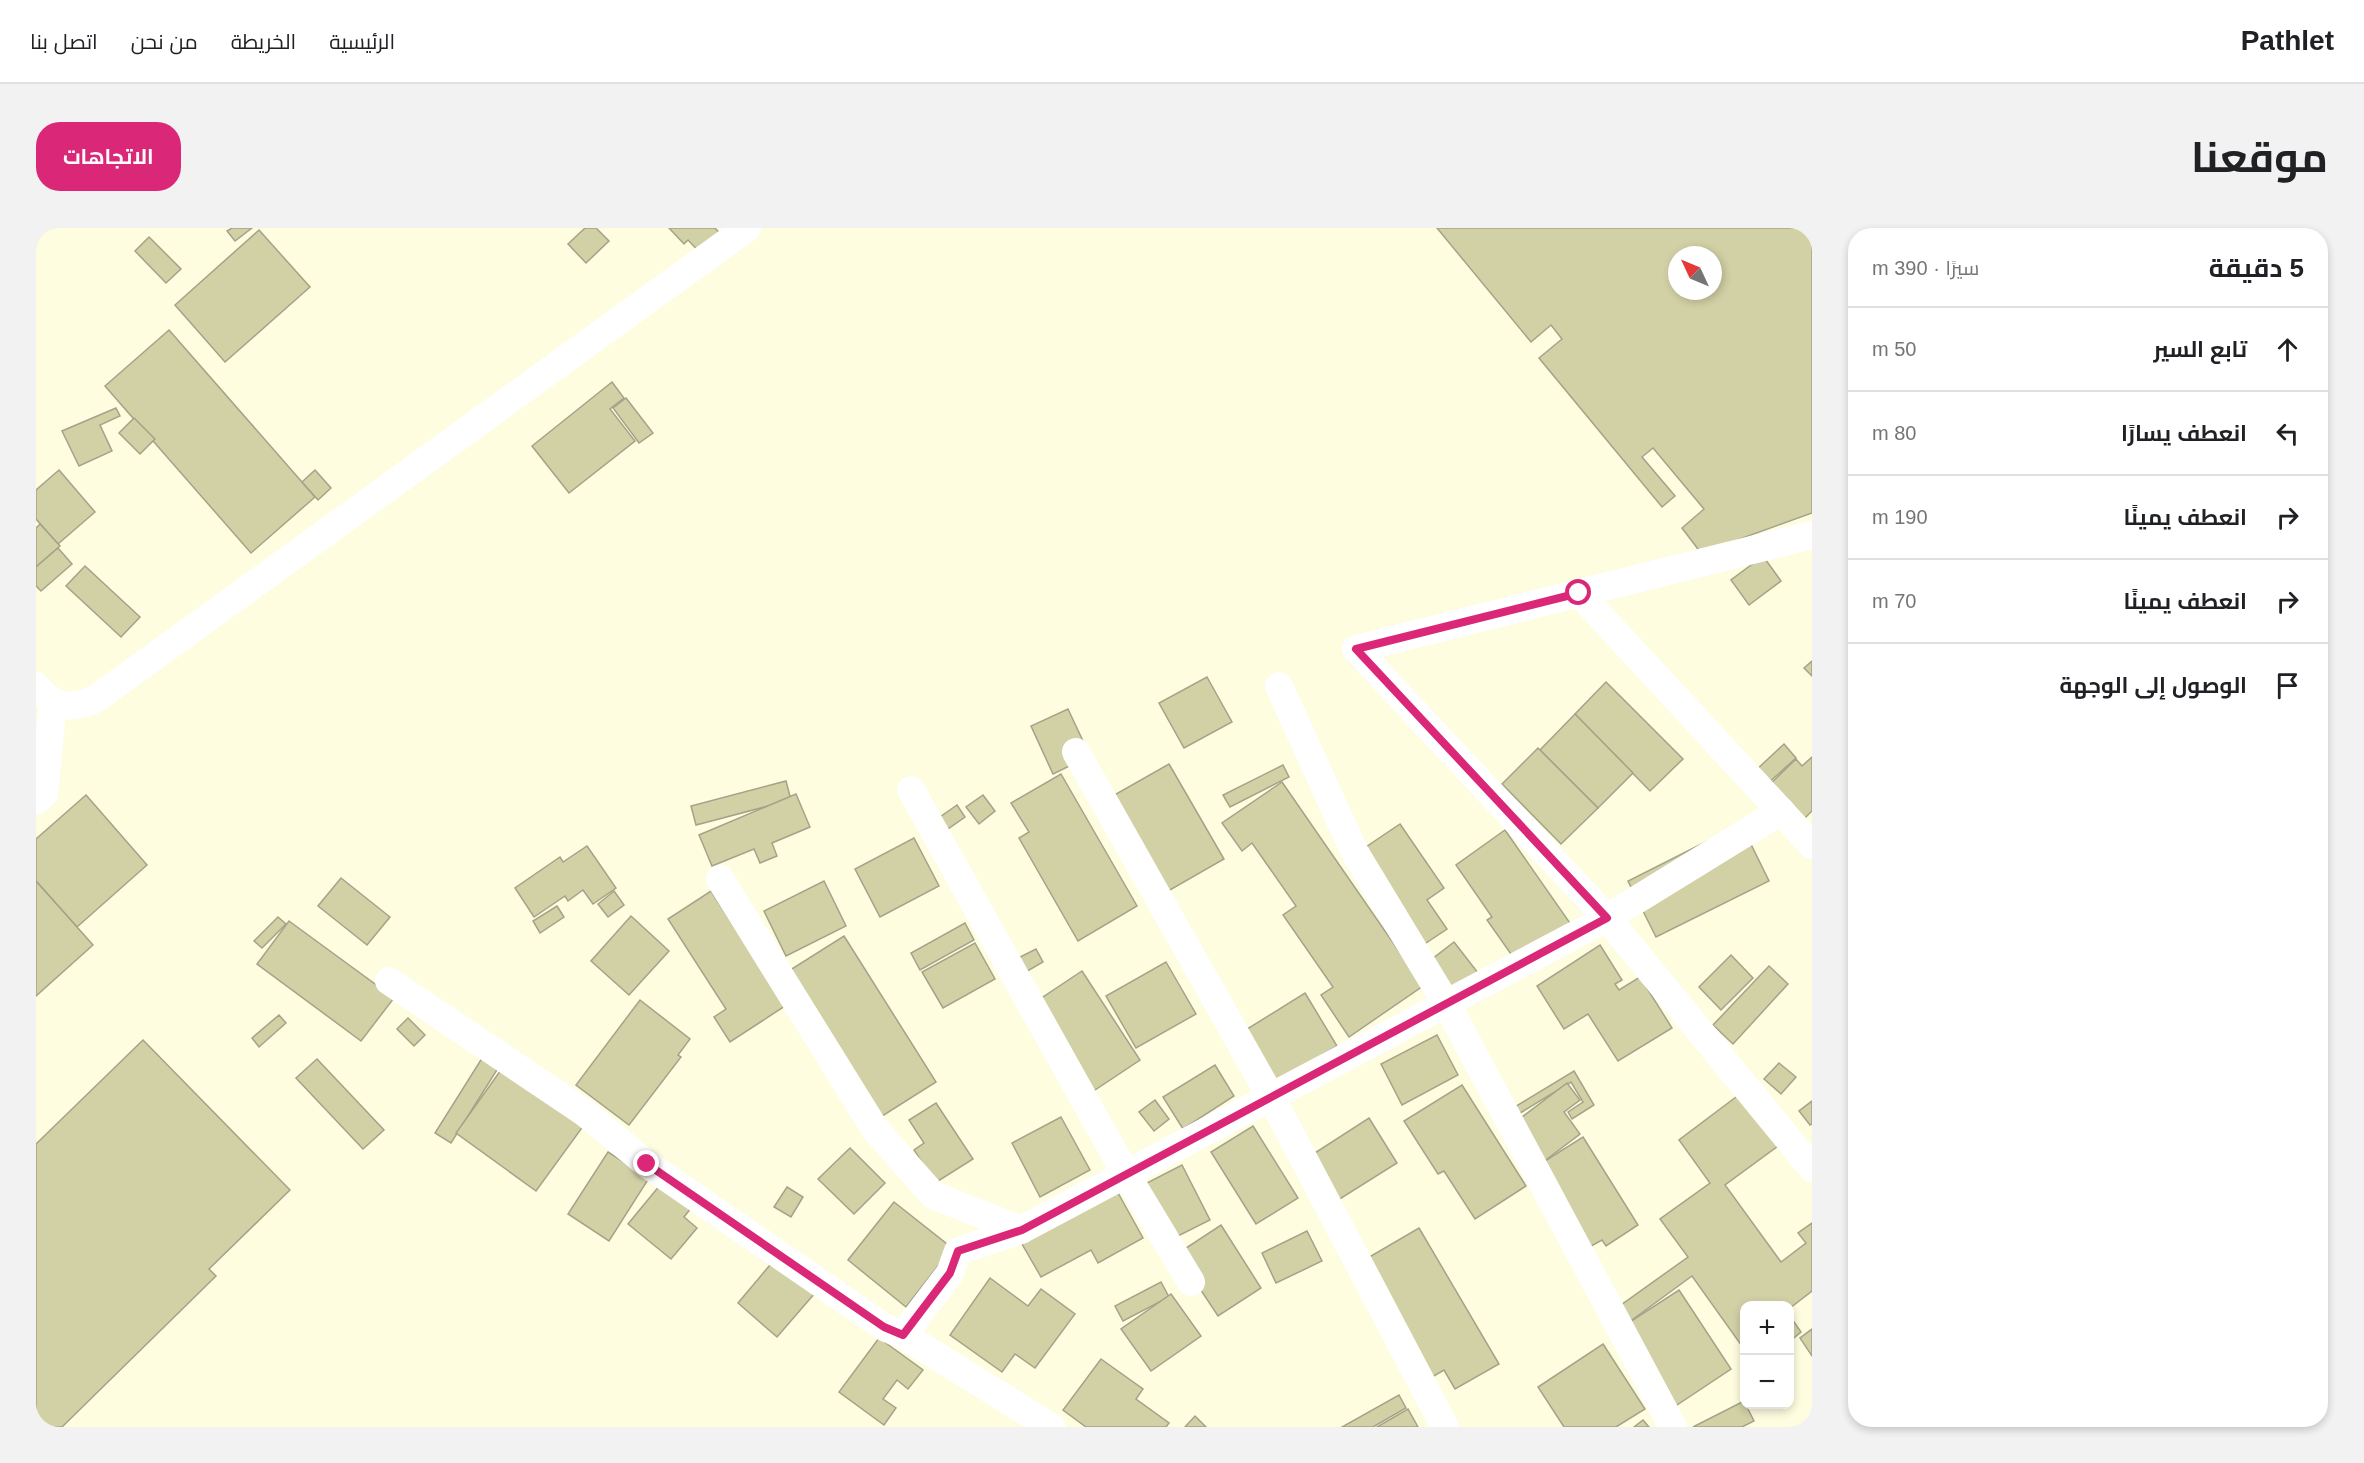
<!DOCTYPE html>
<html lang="ar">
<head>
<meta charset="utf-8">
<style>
  :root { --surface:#fff; --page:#f2f2f2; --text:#202124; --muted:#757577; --line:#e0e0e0; --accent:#db2777 }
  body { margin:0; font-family:Arial,Cairo,sans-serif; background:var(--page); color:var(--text); direction:rtl }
  .controls { position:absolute; right:18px; bottom:18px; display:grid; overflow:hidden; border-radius:12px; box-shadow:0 3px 9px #0003 }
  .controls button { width:54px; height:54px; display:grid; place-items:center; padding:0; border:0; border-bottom:2px solid var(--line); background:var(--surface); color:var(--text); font:30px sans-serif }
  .compass { position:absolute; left:1632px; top:18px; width:54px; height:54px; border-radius:50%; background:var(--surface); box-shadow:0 3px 9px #0003; rotate:314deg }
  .stop { position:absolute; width:18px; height:18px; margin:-14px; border:4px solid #db2777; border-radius:50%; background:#fff }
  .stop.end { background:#db2777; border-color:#fff; box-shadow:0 2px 6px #0008 }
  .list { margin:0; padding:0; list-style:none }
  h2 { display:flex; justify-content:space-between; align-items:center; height:78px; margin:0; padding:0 24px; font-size:26px }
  h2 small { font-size:20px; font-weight:400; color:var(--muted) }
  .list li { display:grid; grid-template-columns:39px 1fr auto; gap:18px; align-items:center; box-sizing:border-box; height:84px; padding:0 24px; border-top:2px solid var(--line) }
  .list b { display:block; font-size:22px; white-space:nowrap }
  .list em { font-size:20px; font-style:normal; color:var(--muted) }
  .icon { flex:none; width:33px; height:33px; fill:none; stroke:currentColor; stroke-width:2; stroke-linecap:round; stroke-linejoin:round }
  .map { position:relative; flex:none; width:1776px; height:1199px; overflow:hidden; direction:ltr; border-radius:24px }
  header { display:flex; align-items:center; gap:36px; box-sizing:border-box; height:84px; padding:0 30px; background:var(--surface); border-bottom:2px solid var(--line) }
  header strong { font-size:28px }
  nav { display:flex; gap:33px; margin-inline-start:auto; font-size:21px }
  .intro { display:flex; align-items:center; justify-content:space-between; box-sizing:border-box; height:144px; padding:0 36px }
  h1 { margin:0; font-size:42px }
  .button { padding:15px 27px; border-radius:24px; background:var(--accent); color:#fff; font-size:21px; font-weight:700 }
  main { display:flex; gap:36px; padding:0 36px }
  aside { flex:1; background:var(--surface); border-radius:24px; box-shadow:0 3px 9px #0003 }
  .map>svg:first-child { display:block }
</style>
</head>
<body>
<header>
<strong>Pathlet</strong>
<nav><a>الرئيسية</a><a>الخريطة</a><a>من نحن</a><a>اتصل بنا</a></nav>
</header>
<div class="intro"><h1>موقعنا</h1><a class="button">الاتجاهات</a></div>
<main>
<aside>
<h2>5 دقيقة<small>سيرًا · 390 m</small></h2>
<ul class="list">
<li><svg class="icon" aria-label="ahead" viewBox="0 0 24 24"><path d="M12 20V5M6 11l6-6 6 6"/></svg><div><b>تابع السير</b></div><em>50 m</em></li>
<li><svg class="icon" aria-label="left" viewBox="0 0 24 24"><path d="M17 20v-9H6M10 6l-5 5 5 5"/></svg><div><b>انعطف يسارًا</b></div><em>80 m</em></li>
<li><svg class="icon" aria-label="right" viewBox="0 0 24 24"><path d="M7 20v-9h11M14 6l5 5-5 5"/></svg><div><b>انعطف يمينًا</b></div><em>190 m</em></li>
<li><svg class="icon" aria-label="right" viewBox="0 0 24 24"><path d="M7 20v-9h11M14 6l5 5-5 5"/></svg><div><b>انعطف يمينًا</b></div><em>70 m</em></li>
<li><svg class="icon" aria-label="arrive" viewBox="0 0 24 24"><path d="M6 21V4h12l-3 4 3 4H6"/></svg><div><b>الوصول إلى الوجهة</b></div></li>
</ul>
</aside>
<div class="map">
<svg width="1776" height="1199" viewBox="0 0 1776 1199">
  <rect width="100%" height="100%" fill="#fefde0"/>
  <g fill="#d2d0a5" stroke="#a4a389" stroke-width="1.5" fill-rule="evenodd">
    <path d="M196 0H216L199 13 191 3Z"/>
    <path d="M549 0H560L573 13 550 35 532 16Z"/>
    <path d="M633 0H679L689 11 669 30 652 12 648 16Z"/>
    <path d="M1401 0H1776V285L1665 325 1646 300 1668 281 1617 220 1606 229 1639 268 1626 279 1503 130 1526 111 1515 97 1495 114ZM1641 27H1677V63H1641Z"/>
    <path d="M223 2 274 59 189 134 139 77Z"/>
    <path d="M113 9 145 41 130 55 99 23Z"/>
    <path d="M133 102 279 269 215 325 69 158Z"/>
    <path d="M576 154 588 170 574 181 599 213 533 265 496 218Z"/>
    <path d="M590 170 617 205 603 215 577 180Z"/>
    <path d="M80 180 84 188 64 197 76 223 43 238 26 203Z"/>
    <path d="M98 190 119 211 104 226 83 205Z"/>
    <path d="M23 242 59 284 22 316 0 291V262Z"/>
    <path d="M279 242 295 260 282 272 266 254Z"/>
    <path d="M4 296 24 318 0 339V300Z"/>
    <path d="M22 320 36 336 5 363 0 358V339Z"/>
    <path d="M1727 328 1745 353 1713 377 1695 352Z"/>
    <path d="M49 338 104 389 85 409 30 358Z"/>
    <path d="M1776 433V448L1768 440Z"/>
    <path d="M1171 449 1196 494 1148 520 1123 475Z"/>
    <path d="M1570 454 1647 531 1614 563 1539 486Z"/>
    <path d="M1032 481 1054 528 1017 546 995 498Z"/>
    <path d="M1539 486 1597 545 1562 580 1504 522Z"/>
    <path d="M1748 516 1760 530 1730 557 1718 544Z"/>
    <path d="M1502 520 1562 580 1525 616 1466 556Z"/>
    <path d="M1776 529V583L1764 595 1731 559 1760 531 1766 538Z"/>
    <path d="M1133 536 1188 631 1127 666 1073 570Z"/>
    <path d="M1247 537 1253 549 1194 579 1187 567Z"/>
    <path d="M1025 546 1101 678 1042 713 983 610 993 604 975 575Z"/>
    <path d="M750 553 755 572 660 597 655 578Z"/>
    <path d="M1246 554 1387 758 1313 809 1285 767 1297 759 1247 687 1260 678 1216 615 1206 623 1186 595Z"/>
    <path d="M760 566 774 599 736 615 741 628 724 635 718 621 676 638 663 607Z"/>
    <path d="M50 567 111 637 41 699 0 653V611Z"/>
    <path d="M947 567 959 583 943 596 930 579Z"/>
    <path d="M921 577 929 589 902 608 894 596Z"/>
    <path d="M1364 596 1408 660 1391 672 1411 701 1387 717 1324 623Z"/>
    <path d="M1705 596 1733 653 1620 709 1592 653Z"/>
    <path d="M1469 602 1543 708 1489 746 1451 692 1456 689 1420 637Z"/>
    <path d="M878 610 903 658 844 689 819 641Z"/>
    <path d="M551 618 580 660 557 676 547 662 532 673 529 668 498 689 479 660 524 629 527 634Z"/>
    <path d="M305 650 354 689 331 717 282 678Z"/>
    <path d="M0 653 57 717 0 768Z"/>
    <path d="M788 653 810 698 750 728 728 683Z"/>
    <path d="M578 663 588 677 572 689 562 676Z"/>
    <path d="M675 663 749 778 694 814 678 789 690 781 632 691Z"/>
    <path d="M521 678 528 689 504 705 497 693Z"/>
    <path d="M595 688 633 723 593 767 555 733Z"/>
    <path d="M242 689 250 696 226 720 218 713Z"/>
    <path d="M253 693 358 770 325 813 221 736Z"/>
    <path d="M929 695 938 712 884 742 875 725Z"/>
    <path d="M808 708 900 854 840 892 751 744Z"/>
    <path d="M1418 714 1453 759 1426 780 1391 735Z"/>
    <path d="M939 715 959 751 907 780 886 744Z"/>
    <path d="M1564 717 1586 752 1579 756 1583 762 1604 749 1636 800 1582 833 1552 786 1528 801 1501 758Z"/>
    <path d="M1000 721 1007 734 988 745 980 731Z"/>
    <path d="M1695 727 1717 750 1685 782 1663 759Z"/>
    <path d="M1130 734 1160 786 1100 820 1070 768Z"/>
    <path d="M1733 738 1752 756 1697 816 1677 797Z"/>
    <path d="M1046 743 1104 832 1056 864 998 775Z"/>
    <path d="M1269 765 1301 818 1239 855 1208 803Z"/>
    <path d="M604 772 654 811 642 827 645 829 593 897 540 857Z"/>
    <path d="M243 787 250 795 223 819 216 810Z"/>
    <path d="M372 790 389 807 378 818 361 801Z"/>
    <path d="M1401 807 1422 847 1366 877 1345 836Z"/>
    <path d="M107 812 254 962 173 1041 180 1048 26 1199H0V916Z"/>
    <path d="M448 827 464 837 415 915 399 905Z"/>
    <path d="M281 831 348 902 327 921 260 850Z"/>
    <path d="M1743 835 1760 849 1745 866 1728 851Z"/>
    <path d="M1179 837 1198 868 1147 901 1127 869Z"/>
    <path d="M467 839 548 897 500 963 420 905Z"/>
    <path d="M1538 843 1558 877 1536 891 1532 884 1547 874 1535 854 1481 887 1477 880Z"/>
    <path d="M1531 855 1544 872 1528 884 1544 906 1507 934 1478 895Z"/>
    <path d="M1426 857 1490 958 1439 991 1408 943 1402 946 1368 893Z"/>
    <path d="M1704 866 1742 918 1689 957 1745 1034 1770 1015 1762 1005 1776 995V1063L1754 1080V1078H1708V1121L1656 1048 1589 1097 1578 1082 1652 1029 1624 991 1674 955 1643 912Z"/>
    <path d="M1119 872 1133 891 1118 903 1103 884Z"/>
    <path d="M1776 873V896L1774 897 1763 883Z"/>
    <path d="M900 875 937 931 899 955 878 922 888 915 873 892Z"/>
    <path d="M1025 889 1054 942 1004 969 976 915Z"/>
    <path d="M1333 890 1361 935 1299 974 1271 930Z"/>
    <path d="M1217 898 1262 970 1220 996 1175 924Z"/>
    <path d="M1547 909 1602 997 1570 1018 1566 1012 1548 1022 1501 938Z"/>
    <path d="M814 920 849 955 818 986 782 951Z"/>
    <path d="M572 924 613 950 573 1013 532 986Z"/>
    <path d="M1146 937 1174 992 1132 1013 1105 958Z"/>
    <path d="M629 951 659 975 648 989 661 1000 635 1031 592 996Z"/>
    <path d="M751 959 767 969 755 989 738 979Z"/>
    <path d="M1081 963 1107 1010 1062 1035 1055 1022 1005 1049 986 1016Z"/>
    <path d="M858 974 916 1020 870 1079 812 1032Z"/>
    <path d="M1185 997 1225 1060 1182 1088 1141 1026Z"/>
    <path d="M1383 1000 1463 1136 1419 1161 1408 1142 1391 1152 1323 1035Z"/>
    <path d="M1271 1003 1286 1033 1240 1055 1226 1025Z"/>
    <path d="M739 1031 779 1065 741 1109 702 1075Z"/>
    <path d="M954 1050 992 1078 1005 1061 1039 1086 999 1140 979 1126 966 1144 914 1107Z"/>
    <path d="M1125 1054 1133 1069 1087 1093 1079 1078Z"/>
    <path d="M1643 1062 1695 1141 1638 1179 1586 1099Z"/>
    <path d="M1135 1066 1165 1108 1115 1143 1085 1101Z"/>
    <path d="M1754 1088 1765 1104 1754 1113Z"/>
    <path d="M1776 1101V1128L1764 1110Z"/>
    <path d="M843 1110 887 1142 872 1161 861 1152 847 1171 860 1180 848 1197 803 1164Z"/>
    <path d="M1567 1116 1609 1181 1580 1199H1528L1502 1159Z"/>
    <path d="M1065 1131 1107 1161 1100 1171 1133 1195 1130 1199H1050L1027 1182Z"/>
    <path d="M1363 1167 1370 1180 1337 1199H1306Z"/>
    <path d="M1708 1173 1718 1193 1706 1199H1657Z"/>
    <path d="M1372 1181 1382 1199H1341Z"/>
    <path d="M1159 1188 1170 1199H1149Z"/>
    <path d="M1607 1192 1613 1199H1598Z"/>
    <path d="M1775 1192 1776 1199H1765Z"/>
  </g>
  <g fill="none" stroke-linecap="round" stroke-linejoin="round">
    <g stroke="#fff" stroke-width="28">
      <path d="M1776 307 1320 421 1571 690 1776 940"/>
      <path d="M1543 365 1776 617"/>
      <path d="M0 458C18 480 35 483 61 470L711 0"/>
      <path d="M1243 458 1318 623 1410 775 1637 1199"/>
      <path d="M1040 524 1235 869 1409 1199"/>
      <path d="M875 562 1090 946 1155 1054"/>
      <path d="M0 573 8 566 17 474"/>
      <path d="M684 651 839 901 897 967 985 1002 1571 690 1745 583"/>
      <path d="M353 753 549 885 611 936 848 1099 867 1107 1015 1199"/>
      <path d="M867 1107 914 1045 922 1023 985 1002"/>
    </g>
  </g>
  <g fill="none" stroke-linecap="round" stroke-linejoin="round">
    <path stroke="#db2777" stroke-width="8" d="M611 936 848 1099 867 1107 914 1045 922 1023 986 1002 1571 690 1320 421 1543 365"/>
  </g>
</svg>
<div class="controls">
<button>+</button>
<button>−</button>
</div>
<svg class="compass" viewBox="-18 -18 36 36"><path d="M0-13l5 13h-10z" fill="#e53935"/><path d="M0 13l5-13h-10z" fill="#757577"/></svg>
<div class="stop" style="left:1543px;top:365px"></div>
<div class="stop end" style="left:611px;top:936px"></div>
</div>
</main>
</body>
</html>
